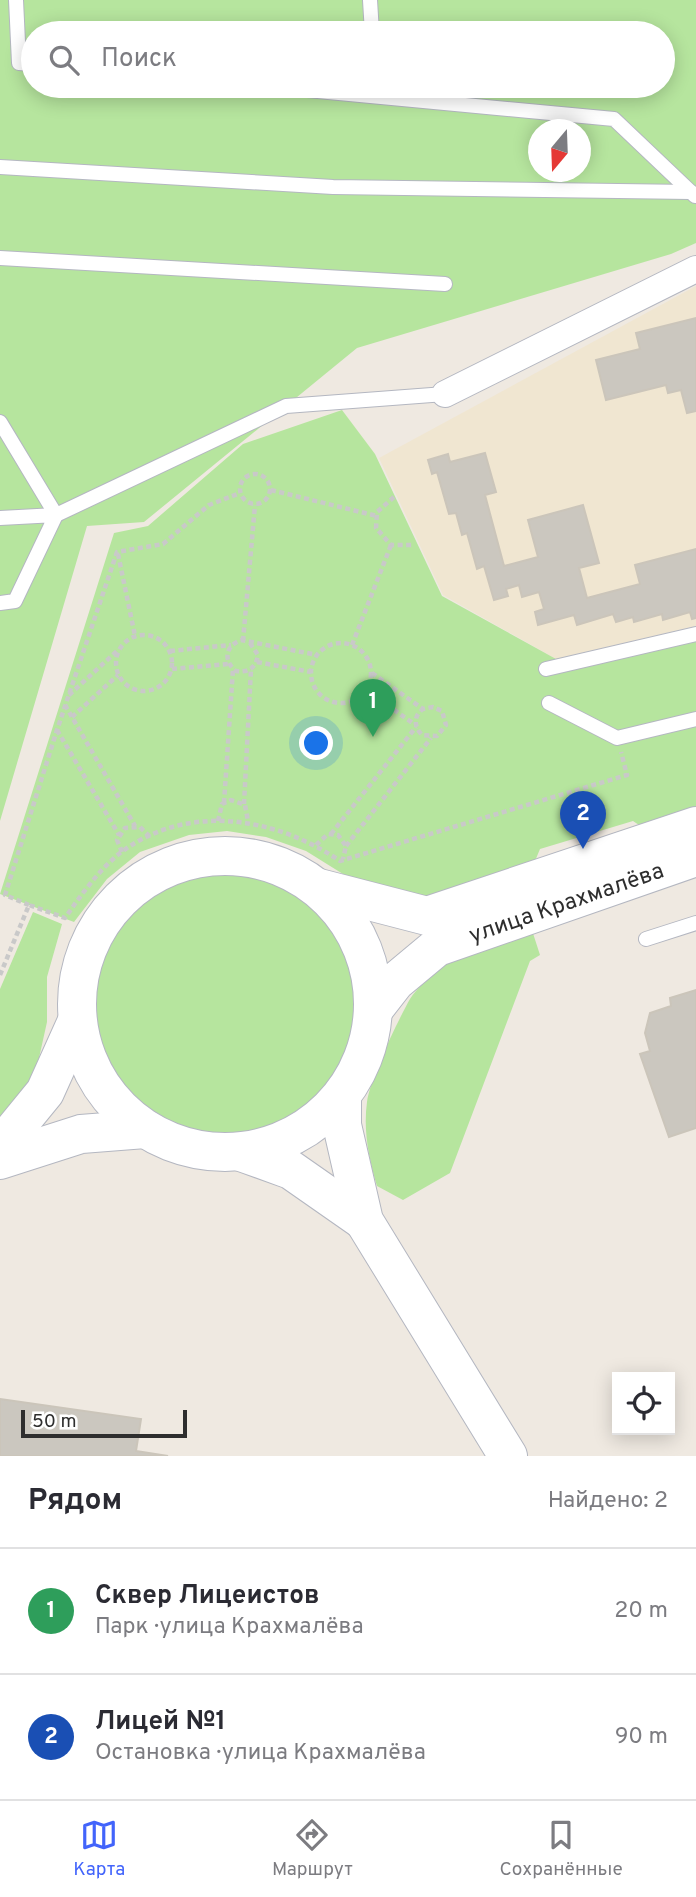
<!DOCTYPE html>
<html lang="ru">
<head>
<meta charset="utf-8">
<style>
  :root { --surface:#fff; --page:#f2f2f3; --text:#2b2b33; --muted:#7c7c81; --line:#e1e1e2; --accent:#4264fb }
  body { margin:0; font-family:Overpass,sans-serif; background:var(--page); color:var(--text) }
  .controls { position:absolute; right:21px; bottom:21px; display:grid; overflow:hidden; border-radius:0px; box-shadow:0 4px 18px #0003 }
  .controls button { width:63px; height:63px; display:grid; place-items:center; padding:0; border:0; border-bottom:2px solid var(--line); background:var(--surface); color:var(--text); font:35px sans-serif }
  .compass { position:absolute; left:528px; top:119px; width:63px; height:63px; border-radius:50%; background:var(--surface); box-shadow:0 4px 18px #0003; rotate:199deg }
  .scale { position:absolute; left:21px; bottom:18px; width:166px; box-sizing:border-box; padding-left:7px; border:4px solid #2e2e2e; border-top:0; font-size:19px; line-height:24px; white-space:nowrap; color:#2e2e2e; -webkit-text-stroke:5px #fff; paint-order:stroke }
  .you { position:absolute; left:317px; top:744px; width:24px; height:24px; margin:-18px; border:5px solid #fff; border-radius:50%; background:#1a73e8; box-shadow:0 0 0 10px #1a73e833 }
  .badge { display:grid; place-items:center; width:46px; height:46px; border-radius:50%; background:var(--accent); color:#fff; font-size:23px; font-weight:700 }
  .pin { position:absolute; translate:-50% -58px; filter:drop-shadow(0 2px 4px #0008) }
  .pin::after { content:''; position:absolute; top:37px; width:24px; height:21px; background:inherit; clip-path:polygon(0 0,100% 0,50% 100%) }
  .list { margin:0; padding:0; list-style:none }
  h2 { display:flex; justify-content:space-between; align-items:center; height:91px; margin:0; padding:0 28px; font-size:30px }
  h2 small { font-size:23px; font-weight:400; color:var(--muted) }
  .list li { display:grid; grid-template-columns:46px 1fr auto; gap:21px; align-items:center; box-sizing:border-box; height:126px; padding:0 28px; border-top:2px solid var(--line) }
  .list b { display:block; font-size:26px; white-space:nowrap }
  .list p { margin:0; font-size:23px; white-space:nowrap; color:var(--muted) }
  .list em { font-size:23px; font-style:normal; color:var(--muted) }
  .icon { flex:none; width:38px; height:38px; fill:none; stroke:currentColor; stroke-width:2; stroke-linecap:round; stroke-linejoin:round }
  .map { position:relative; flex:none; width:696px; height:1456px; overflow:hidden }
  .search { position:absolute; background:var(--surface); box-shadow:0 4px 18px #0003; left:21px; right:21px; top:21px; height:77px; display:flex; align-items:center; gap:18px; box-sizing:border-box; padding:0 24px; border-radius:38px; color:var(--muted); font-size:26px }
  .sheet { height:343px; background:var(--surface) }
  nav { display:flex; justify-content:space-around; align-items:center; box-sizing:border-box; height:98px; border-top:2px solid var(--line); background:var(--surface); font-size:19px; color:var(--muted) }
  nav a { display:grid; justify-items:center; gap:4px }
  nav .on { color:var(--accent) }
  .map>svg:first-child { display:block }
</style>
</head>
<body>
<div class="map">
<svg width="696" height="1456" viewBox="0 0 696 1456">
  <rect width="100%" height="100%" fill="#efe9e1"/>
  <path fill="#f0e6d1" d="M696 286V626L556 659 443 595 379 458Z"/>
  <g fill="#b6e59e" fill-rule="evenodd">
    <path d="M0 0H696V243L671 254 357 348 144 522 87 526 0 821ZM33 33H663V86H33ZM538 130H580V172H538Z"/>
    <path d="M342 410 375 454 442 596 556 659 696 628V815L648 831 633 821 540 849 530 873 442 899 359 884 306 851 266 837 227 831 189 835 140 852 107 879 74 922 0 894 114 533 148 526 243 444Z"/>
    <circle cx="225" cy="1002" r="133"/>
    <path d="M33 912 62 924 47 977V1022L39 1058 26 1090 0 1121V989Z"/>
    <path d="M530 924 540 955 530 961 450 1173 403 1200 377 1186C369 1159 363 1131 367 1102 370 1079 398 1020 410 999 417 988 430 976 440 968 466 946 499 936 530 924Z"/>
  </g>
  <g fill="#cbc7bf" stroke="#cbc5ba" stroke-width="2">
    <path d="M696 318V411L687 413 681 390 668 393 666 385 606 400 596 360 640 349 636 333Z"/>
    <path d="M485 453 496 492 485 495 504 566 538 557 528 520 583 505 599 563 579 568 587 598 640 584 635 565 696 549V618L692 619 690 612 663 620 662 614 634 622 633 617 616 622 613 614 577 625 574 615 538 625 535 612 544 609 539 592 522 597 519 585 506 589 508 596 494 600 484 566 477 569 467 533 462 535 456 513 449 514 437 472 432 474 428 460 448 454 450 462Z"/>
    <path d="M696 990V1128L669 1137 640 1054 650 1051 645 1033 650 1013 671 1006 670 998Z"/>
    <path d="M0 1399 141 1419 136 1451 168 1456H0Z"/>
  </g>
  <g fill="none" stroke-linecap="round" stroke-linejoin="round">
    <defs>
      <g id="service">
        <path d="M16 0 19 63 33 64"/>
        <path d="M370 0 372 33"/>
        <path d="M265 86 614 119 695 196"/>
        <path d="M0 167 333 187 691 192"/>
        <path d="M0 258 445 284"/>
        <path d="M0 422 56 515 286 406 445 394"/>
        <path d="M0 518 56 515 15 601 0 603"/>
        <path d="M546 669 696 634"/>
        <path d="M549 703 617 738 696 719"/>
        <path d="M646 939 696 923"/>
      </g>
      <path id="minor" d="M445 394 696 269"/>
      <g id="secondary">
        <circle cx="225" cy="1004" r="148"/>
        <path d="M319 888 427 916 696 826"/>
        <path d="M374 1009 395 982 437 947 696 857"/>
        <path d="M342 1096V1125L364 1221 508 1456"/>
        <path d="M0 1147 45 1092 77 1021"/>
        <path d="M241 1152 291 1170 364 1221"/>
        <path d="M0 1160 81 1134 145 1129"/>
      </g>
    </defs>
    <use href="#service" stroke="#b4b7c1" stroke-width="16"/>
    <use href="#minor" stroke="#b4b7c1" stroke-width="28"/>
    <use href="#secondary" stroke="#b4b7c1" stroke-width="40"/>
    <g stroke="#c9c9c9" stroke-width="4.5" stroke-dasharray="5 3.5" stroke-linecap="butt">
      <circle cx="255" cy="489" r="15"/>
      <path d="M271 490 377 516"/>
      <path d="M394 497 377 512 376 528 391 545H412"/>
      <path d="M118 554 135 636"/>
      <circle cx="144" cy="663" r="28"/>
      <path d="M243 641 255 505"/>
      <circle cx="341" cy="673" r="30"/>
      <path d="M250 643 258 655C256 668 248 673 236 671 223 661 225 646 241 640L317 655"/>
      <path d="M352 645 391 545"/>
      <path d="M170 651 231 645"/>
      <path d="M257 662 311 672"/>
      <path d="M172 669 228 664"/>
      <path d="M372 673 423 709 433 707 442 711 446 725 437 736 422 735C414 727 413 716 423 709"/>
      <path d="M366 690 414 724"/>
      <path d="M69 695 117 651"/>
      <path d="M65 705 135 826"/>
      <path d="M72 717 118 675"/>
      <path d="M57 730 119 835"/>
      <path d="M224 803 233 669"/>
      <path d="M244 804 251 669"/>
      <path d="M218 821 222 804 231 800 245 805 248 821"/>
      <path d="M331 834 416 727"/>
      <path d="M316 845 328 834 338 835 346 846 343 859"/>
      <path d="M346 846 431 738"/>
      <path d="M122 852 117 840 125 828 140 827 150 837"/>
      <path d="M29 905 5 895 57 730 117 552 163 544 209 505 240 493"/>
      <path d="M0 975 29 905 65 918C81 895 98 871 120 853 188 802 275 817 340 861L627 775 621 752"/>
    </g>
    <use href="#service" stroke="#fff" stroke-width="14"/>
    <use href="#minor" stroke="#fff" stroke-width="26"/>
    <use href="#secondary" stroke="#fff" stroke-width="38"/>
  </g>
  <g text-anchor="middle" stroke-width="5" stroke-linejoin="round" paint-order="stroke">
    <g font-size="23" fill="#2e2e2e" stroke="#fff">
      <text transform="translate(566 902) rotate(-19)" y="8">улица Крахмалёва</text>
    </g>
  </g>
</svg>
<div class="controls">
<button><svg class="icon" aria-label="locate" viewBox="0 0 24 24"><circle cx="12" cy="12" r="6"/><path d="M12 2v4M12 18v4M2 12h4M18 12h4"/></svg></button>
</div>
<svg class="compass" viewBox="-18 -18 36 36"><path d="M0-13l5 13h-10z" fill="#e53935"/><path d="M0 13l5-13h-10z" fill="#7c7c81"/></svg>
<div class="scale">50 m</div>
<div class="you"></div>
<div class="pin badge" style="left:373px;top:737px;background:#2e9e5b">1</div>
<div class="pin badge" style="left:583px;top:849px;background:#1a4fb4">2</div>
<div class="search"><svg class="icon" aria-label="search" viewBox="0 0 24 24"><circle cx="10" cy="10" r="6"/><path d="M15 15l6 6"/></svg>Поиск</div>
</div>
<section class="sheet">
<h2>Рядом<small>Найдено: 2</small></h2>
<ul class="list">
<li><span class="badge" style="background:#2e9e5b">1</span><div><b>Сквер Лицеистов</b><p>Парк · улица Крахмалёва</p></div><em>20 m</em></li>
<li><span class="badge" style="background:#1a4fb4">2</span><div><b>Лицей №1</b><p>Остановка · улица Крахмалёва</p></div><em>90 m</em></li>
</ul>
</section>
<nav>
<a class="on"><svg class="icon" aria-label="map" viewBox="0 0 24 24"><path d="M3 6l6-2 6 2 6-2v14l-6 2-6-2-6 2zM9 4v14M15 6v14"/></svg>Карта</a>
<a><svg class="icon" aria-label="directions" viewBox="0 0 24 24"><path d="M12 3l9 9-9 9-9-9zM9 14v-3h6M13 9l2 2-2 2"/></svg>Маршрут</a>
<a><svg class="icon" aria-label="saved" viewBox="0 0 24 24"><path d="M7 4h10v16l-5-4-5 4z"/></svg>Сохранённые</a>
</nav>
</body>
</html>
